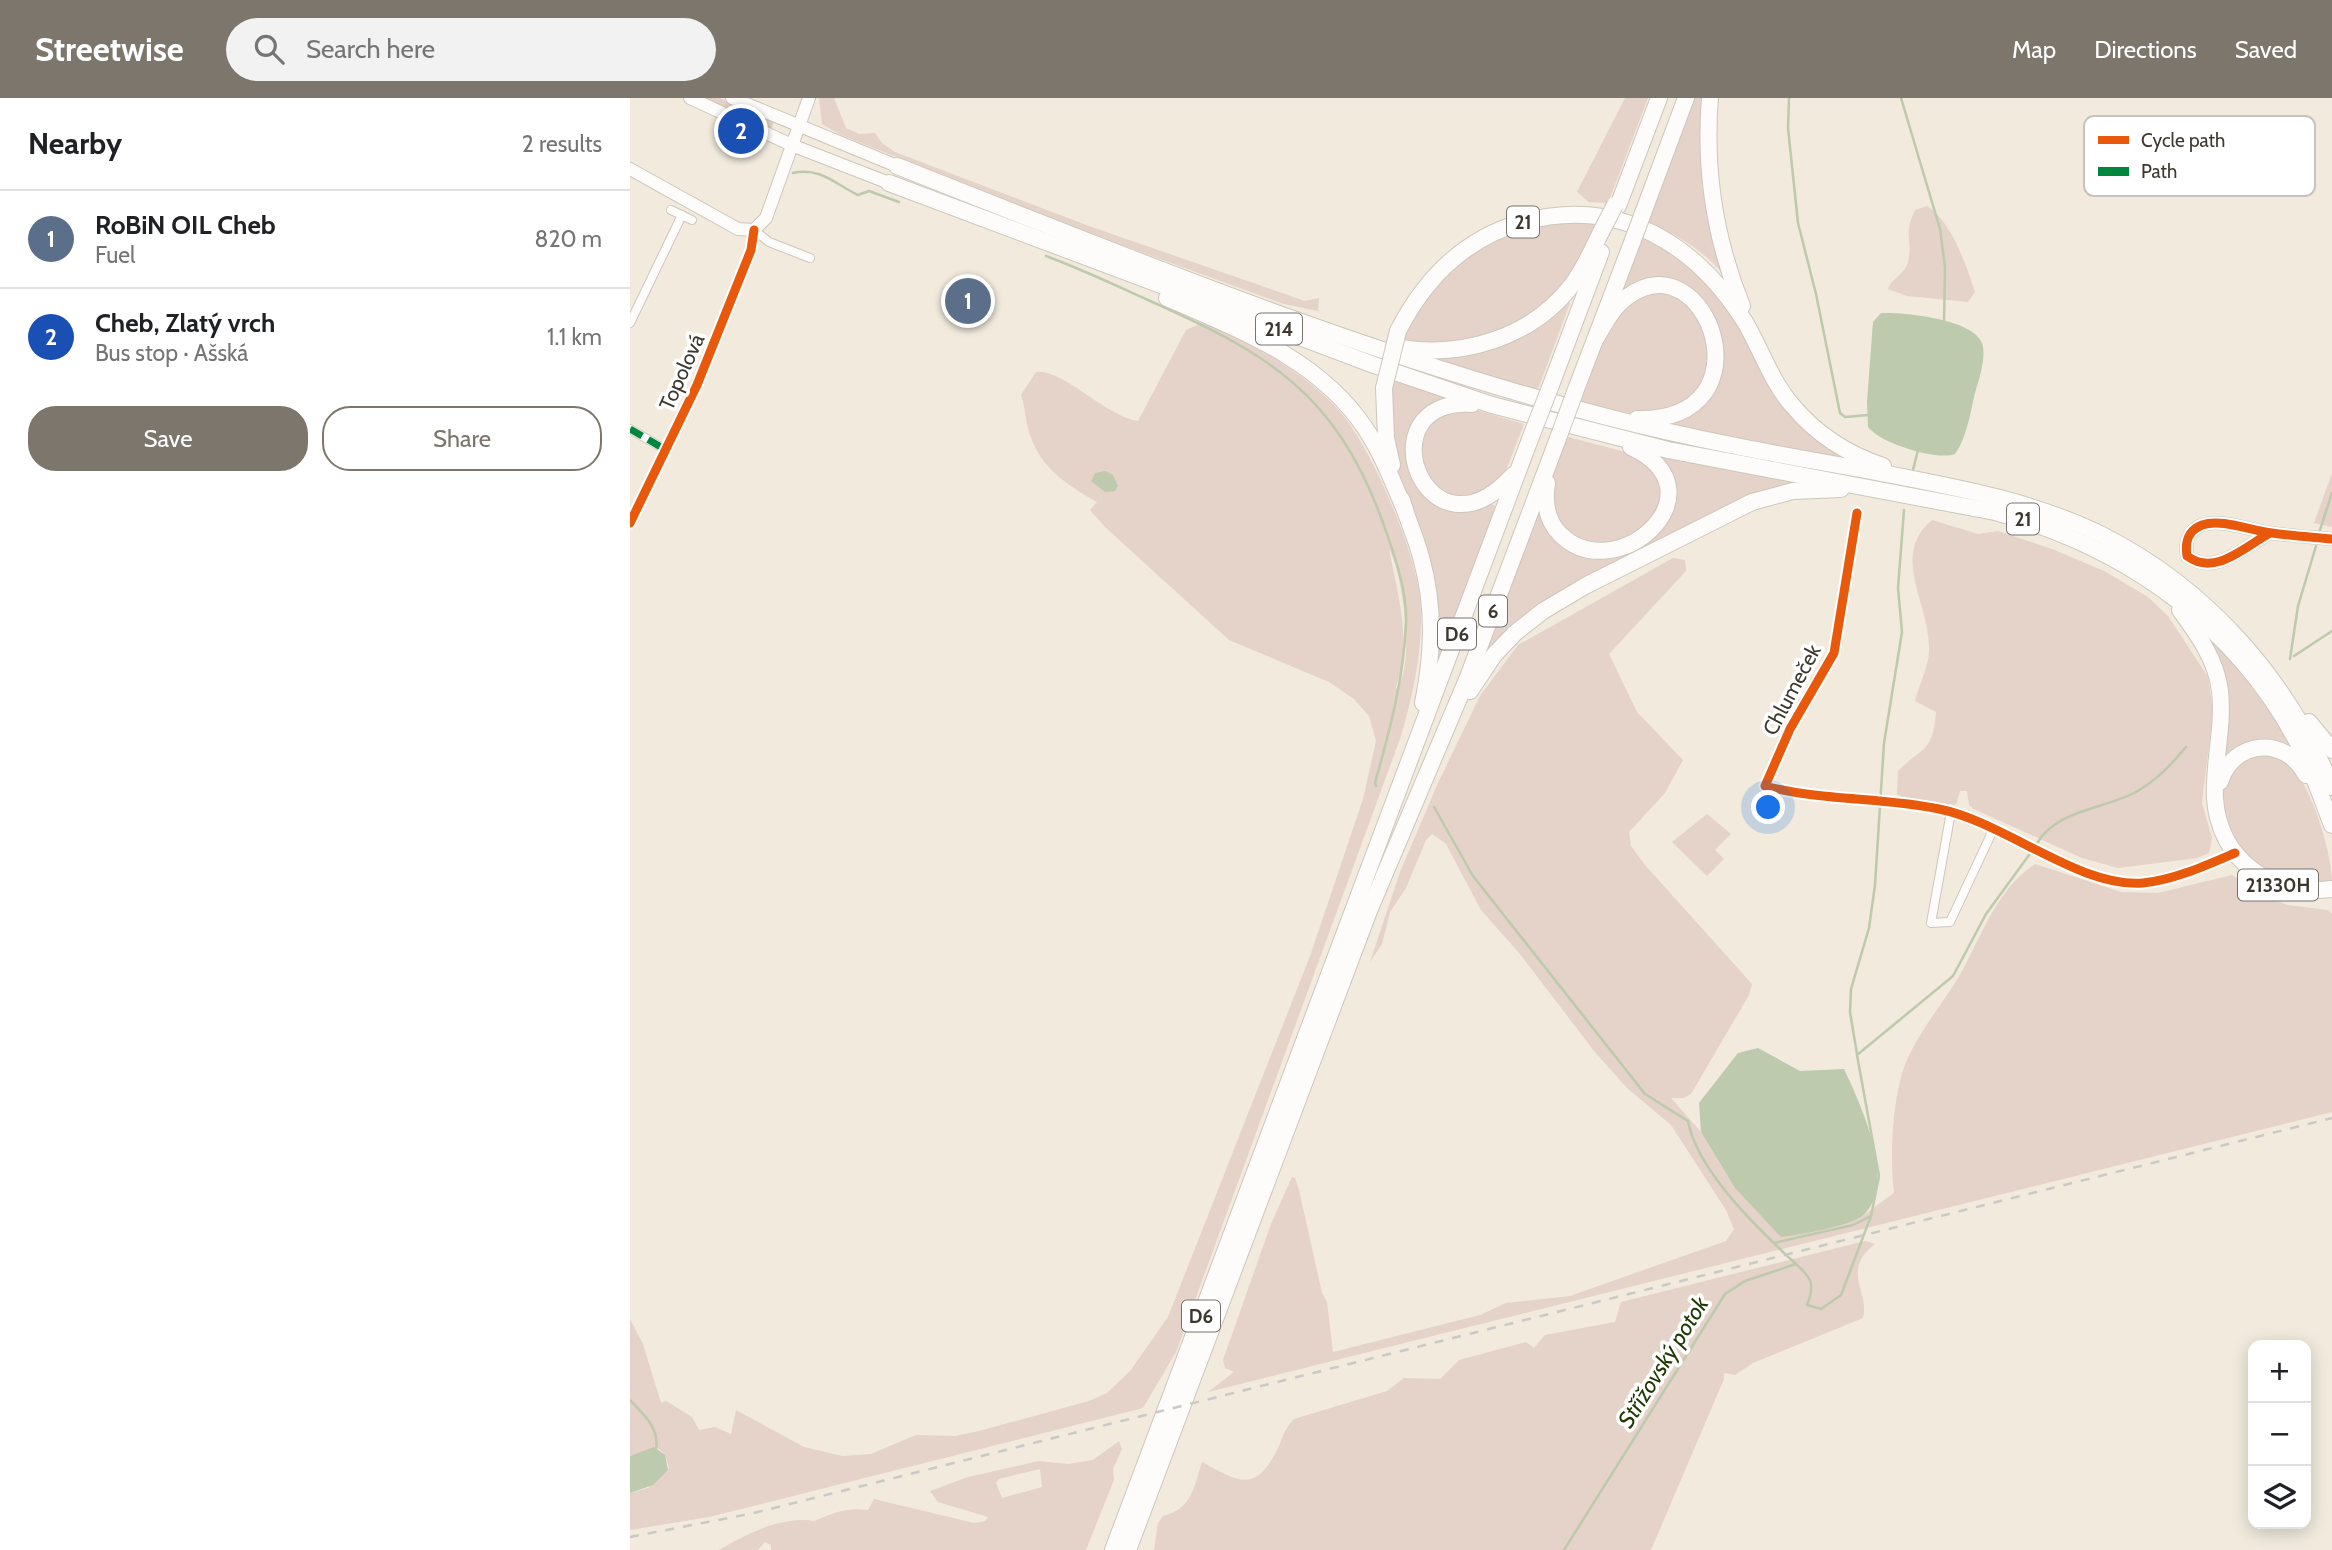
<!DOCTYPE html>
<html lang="en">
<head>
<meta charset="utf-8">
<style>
  :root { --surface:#fff; --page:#f2f2f2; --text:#202124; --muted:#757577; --line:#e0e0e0; --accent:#7c766c }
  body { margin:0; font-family:Cabin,sans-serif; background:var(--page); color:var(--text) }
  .controls { position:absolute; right:21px; bottom:21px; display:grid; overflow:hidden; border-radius:14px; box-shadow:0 4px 18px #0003 }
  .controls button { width:63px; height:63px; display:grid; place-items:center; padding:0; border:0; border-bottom:2px solid var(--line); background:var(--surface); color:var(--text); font:35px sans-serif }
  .you { position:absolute; left:1139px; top:710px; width:24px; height:24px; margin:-18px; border:5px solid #fff; border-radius:50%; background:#1a73e8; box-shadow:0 0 0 10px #1a73e833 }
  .badge { display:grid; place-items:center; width:46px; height:46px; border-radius:50%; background:var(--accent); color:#fff; font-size:23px; font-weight:700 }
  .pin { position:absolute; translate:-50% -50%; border:4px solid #fff; box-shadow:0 2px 7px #0006 }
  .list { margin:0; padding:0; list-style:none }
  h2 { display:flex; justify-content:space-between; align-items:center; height:91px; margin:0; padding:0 28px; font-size:30px }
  h2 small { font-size:23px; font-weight:400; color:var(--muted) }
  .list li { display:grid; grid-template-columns:46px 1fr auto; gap:21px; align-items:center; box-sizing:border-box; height:98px; padding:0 28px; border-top:2px solid var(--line) }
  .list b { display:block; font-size:26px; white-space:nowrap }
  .list p { margin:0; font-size:23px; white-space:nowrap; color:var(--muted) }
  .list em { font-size:23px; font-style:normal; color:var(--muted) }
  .actions { display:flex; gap:14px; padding:21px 28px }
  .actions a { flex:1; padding:16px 0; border:2px solid var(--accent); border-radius:28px; text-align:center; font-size:24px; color:var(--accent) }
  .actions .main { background:var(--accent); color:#fff }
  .icon { flex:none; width:38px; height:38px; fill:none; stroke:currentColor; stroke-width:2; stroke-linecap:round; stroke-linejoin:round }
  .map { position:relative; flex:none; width:1702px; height:1452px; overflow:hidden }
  header { display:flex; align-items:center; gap:42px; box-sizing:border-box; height:98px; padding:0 35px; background:var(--accent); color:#fff }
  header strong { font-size:33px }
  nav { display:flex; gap:38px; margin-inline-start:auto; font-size:24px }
  .search { width:490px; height:63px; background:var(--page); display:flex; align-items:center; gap:18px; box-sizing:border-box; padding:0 24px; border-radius:38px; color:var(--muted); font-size:26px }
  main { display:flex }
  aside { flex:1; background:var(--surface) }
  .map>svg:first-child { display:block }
</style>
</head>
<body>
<header>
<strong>Streetwise</strong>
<div class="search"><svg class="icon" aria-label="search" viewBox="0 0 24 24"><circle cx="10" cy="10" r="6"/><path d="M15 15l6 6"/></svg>Search here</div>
<nav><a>Map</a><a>Directions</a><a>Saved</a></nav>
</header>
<main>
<aside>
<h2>Nearby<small>2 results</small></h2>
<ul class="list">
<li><span class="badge" style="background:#5c6f8a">1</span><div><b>RoBiN OIL Cheb</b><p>Fuel</p></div><em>820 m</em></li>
<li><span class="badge" style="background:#1a4fb4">2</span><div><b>Cheb, Zlatý vrch</b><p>Bus stop · Ašská</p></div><em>1.1 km</em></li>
</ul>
<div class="actions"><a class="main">Save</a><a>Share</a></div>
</aside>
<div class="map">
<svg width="1702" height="1452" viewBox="0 0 1702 1452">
  <rect width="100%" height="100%" fill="#f1eadd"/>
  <g fill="#e5d2c9" fill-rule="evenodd">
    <path d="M69 0H90L144 24 141 31Z"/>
    <path d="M189 0H204L216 30 229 36 245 35 252 45 265 54 459 128 675 203 689 200 688 213 654 206 456 134 211 37 192 26Z"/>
    <path d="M995 0H1018L978 105 959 104 947 94Z"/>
    <path d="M1064 0H1072V88L1091 173C1069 150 1047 136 1017 125Z"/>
    <path d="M1297 108C1322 124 1336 167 1345 194L1338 204 1277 198 1258 191C1262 180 1275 176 1278 164 1283 142 1273 137 1285 112Z"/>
    <path d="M928 124 969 125 952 164 910 212 851 243 769 248 795 197 837 157 887 132Z"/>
    <path d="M1014 137 1050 159 1098 207 1141 287 1215 359 1214 362 1035 326C1101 302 1111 238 1060 192L991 194Z"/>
    <path d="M1031 192 1054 201 1079 232 1078 279 1059 304 1008 317 951 304 979 227 1001 201Z"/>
    <path d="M937 203 940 205 907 294 800 260 841 256Z"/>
    <path d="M574 224C624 247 685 279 718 324 747 364 790 463 791 512 792 556 783 596 771 638L546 1254 513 1310 79 1419 0 1432V1395L18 1390 39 1370 35 1357 27 1349 0 1358V1221L13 1246 31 1305 36 1303 62 1319 69 1332 85 1329 101 1336 106 1312 174 1349 212 1358 241 1356 286 1337 325 1338 349 1333 459 1303 477 1295 500 1273 538 1219 680 858 733 701 746 643 739 618 724 601 699 584 599 542 475 429 460 412 467 404C435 386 407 367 398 330 395 319 395 308 391 297L406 274C432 270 478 320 508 323L556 232ZM759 451C772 472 787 574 765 591 783 546 768 498 759 451Z"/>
    <path d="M761 281 816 300C738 322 787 448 860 405L867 409 804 579 786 428 763 357Z"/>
    <path d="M833 308 894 326 873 380 838 404 803 393 787 345 804 316Z"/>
    <path d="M938 339 1011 358 1033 386 1031 412C991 451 980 457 929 430 916 389 921 378 938 339Z"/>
    <path d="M1031 357 1172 385 1101 406 856 554 910 411C916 425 920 438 933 447 946 457 958 455 974 454 1006 451 1035 444 1044 407 1049 382 1032 373 1031 357Z"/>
    <path d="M1702 375V429L1684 425Z"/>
    <path d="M1302 422 1348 436 1368 433 1422 451 1474 473 1518 499 1538 518 1578 579 1583 613 1572 705 1582 740 1579 755 1567 760 1488 770 1452 760 1344 711 1339 707 1337 693H1330L1326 707 1273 700 1267 696 1268 673C1293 648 1303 655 1306 614L1285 603C1289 587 1300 566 1299 550 1299 504 1260 457 1302 422Z"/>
    <path d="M1043 460 1055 462 1056 473 979 556 1007 614 1053 662 1035 695 999 734 1001 748 1015 767 1122 886 1119 897 1061 996 1054 1000H1041L1071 1034 1105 1090 1228 1121 1264 1095C1260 1060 1262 1017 1270 983 1279 945 1308 913 1328 880 1351 841 1365 792 1405 766L1491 794 1528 795 1602 777 1638 800 1658 807 1698 812 1702 816V1014L578 1294 604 1274 595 1270 593 1262 641 1126 662 1079 665 1080 669 1092 692 1195 697 1204 703 1254 850 1217 876 1205 940 1198 1096 1143 1104 1131 1096 1112 1041 1027 997 990 964 953 890 856 851 812 816 746 802 736 796 742 776 790 760 814 752 846 740 864 770 774 808 685 850 598 888 547Z"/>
    <path d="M1573 532C1607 570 1637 606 1663 650 1639 637 1618 638 1596 656L1598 586Z"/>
    <path d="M1625 656C1631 657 1641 655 1647 657 1678 670 1702 754 1702 784 1680 785 1658 785 1638 775 1605 758 1578 706 1602 672 1607 666 1618 661 1625 656Z"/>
    <path d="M1077 716 1101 736 1085 752 1094 761 1077 778 1042 744Z"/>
    <path d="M1235 1143 1245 1146C1210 1173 1240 1193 1233 1220L1123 1265 1105 1277 1094 1275V1281L1021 1452H524L528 1425 533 1418C562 1411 564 1389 572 1364 609 1384 626 1396 648 1350 653 1339 655 1330 664 1321L757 1293 774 1280 810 1281 829 1262 896 1244 904 1250 915 1237 985 1224 991 1204Z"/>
    <path d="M489 1343 492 1351 483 1371 484 1382 456 1452H141V1447L135 1444 128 1452H89C115 1437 152 1417 184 1423 203 1415 217 1409 238 1412L244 1401 344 1425 355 1423 358 1419 308 1404 300 1393 338 1379 409 1363 438 1366 463 1362ZM410 1371 412 1389 372 1400 366 1385 369 1381Z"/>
  </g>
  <g fill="#bdcaad">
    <path d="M1251 215C1274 214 1343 221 1352 245 1357 260 1348 284 1344 299 1340 317 1336 341 1325 356 1306 363 1250 345 1238 329L1237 304 1243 224Z"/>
    <path d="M476 373 483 377 488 388 485 393 475 394 461 383 465 375Z"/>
    <path d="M1128 950 1170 973 1214 971C1230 1005 1270 1089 1231 1119 1217 1128 1169 1137 1151 1139L1105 1090 1071 1034 1069 1005 1108 955Z"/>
    <path d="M24 1349 35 1357 38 1372 23 1387 0 1395V1358Z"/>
  </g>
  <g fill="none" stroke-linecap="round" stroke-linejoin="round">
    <g stroke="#bdcaad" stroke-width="2.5">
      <path d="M1159 0 1158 30 1168 125 1186 196 1210 315 1215 319 1238 317"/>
      <path d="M1271 0 1310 131 1315 169 1314 225"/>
      <path d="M163 75C191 69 205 86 228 97L239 93 269 104"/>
      <path d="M416 158C451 171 485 187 518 202 637 255 705 294 752 422 763 454 777 489 776 524 774 580 760 631 745 685L746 688"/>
      <path d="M1283 372 1288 352"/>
      <path d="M1689 435 1702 395"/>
      <path d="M1664 558 1702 533"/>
      <path d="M1660 561 1668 508 1686 448"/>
      <path d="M804 709 843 778 1015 996 1058 1023C1067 1073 1130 1133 1166 1166"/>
      <path d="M1406 747C1425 712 1471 712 1504 695 1526 683 1540 668 1556 649"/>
      <path d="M1227 956 1220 914 1221 891 1239 830 1245 787 1254 645 1272 534 1268 490 1274 412"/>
      <path d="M1144 1145 1223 1127 1241 1118"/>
      <path d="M0 1302C14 1317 30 1330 26 1352"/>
      <path d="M934 1452 1095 1196 1115 1183 1166 1166C1182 1180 1185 1187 1177 1207L1191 1211 1211 1197 1241 1118 1249 1078 1227 957 1323 878 1356 816 1402 753"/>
    </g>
    <defs>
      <g id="street">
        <path d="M41 112 62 122"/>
        <path d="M124 132 139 144 180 160"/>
        <path d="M0 225 52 117"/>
        <path d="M0 331 36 352"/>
        <path d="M1227 415 1204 555 1160 631 1135 688C1192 703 1251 699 1309 711 1375 724 1449 790 1513 785 1544 782 1577 767 1605 755"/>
        <path d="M0 425 67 287 121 152 124 132"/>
        <path d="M1321 714 1301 825 1320 824 1364 730"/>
      </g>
      <g id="secondary">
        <path d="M60 0 164 48 259 85"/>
        <path d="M102 0 267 68"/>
        <path d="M0 71 108 131 124 132 136 120 179 0"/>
        <path d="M1640 435C1614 449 1585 479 1557 458 1555 445 1557 433 1572 427 1592 420 1621 433 1642 435 1662 438 1682 439 1702 441"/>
      </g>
      <g id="highway">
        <path d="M1080 0C1074 73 1085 141 1112 208"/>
        <path d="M267 68C500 160 734 257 977 319 1066 342 1156 358 1247 374 1324 389 1401 402 1472 437 1577 490 1657 581 1702 689"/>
        <path d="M259 85 744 267 862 307 1038 352 1365 414C1498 449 1613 532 1674 657 1685 680 1693 704 1702 727"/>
        <path d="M988 108 1029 0"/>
        <path d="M1013 115 1056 0"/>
        <path d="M537 200C610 232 689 261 735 330 752 355 763 385 775 412"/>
        <path d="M768 233C795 180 836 139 896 123 990 99 1066 146 1115 224 1131 251 1141 283 1162 307 1186 336 1217 356 1253 368"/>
        <path d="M965 242C974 227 982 210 997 199 1076 139 1144 324 1007 321"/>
        <path d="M766 249C832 261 901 240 942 187 954 171 962 152 971 134"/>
        <path d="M921 287 971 154"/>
        <path d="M754 290 756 340 762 367"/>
        <path d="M945 294 1003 142"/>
        <path d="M842 306C732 300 796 473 883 377"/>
        <path d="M917 385C914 404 916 422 930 436 985 492 1097 394 1001 349"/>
        <path d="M772 402C777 421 786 440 791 459 805 510 803 555 793 605"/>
        <path d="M1550 512C1568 537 1586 561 1590 593 1594 630 1583 665 1585 701 1590 764 1642 798 1702 791"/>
        <path d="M840 593 864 557 885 535 913 513 955 488 1122 404 1163 393 1211 391"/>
        <path d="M1679 624 1702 652"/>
        <path d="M1590 684C1603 642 1655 637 1676 677"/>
        <path d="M483 1452 902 336"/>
        <path d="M498 1452 739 813 838 579 927 343"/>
      </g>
    </defs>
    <use href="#street" stroke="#cdc7bd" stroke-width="10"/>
    <use href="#secondary" stroke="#cdc7bd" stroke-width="14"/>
    <use href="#highway" stroke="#cdc7bd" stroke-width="18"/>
    <use href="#street" stroke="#fdfcfa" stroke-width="8"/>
    <use href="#secondary" stroke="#fdfcfa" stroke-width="12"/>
    <use href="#highway" stroke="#fdfcfa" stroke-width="16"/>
    <path stroke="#cbc9c5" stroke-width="2.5" stroke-dasharray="9 9" stroke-linecap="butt" d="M0 1439 124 1415 1702 1020"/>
    <defs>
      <g id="highway-bridge">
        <path d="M971 134 985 107"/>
        <path d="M1003 142 1013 115"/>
        <path d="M754 290 768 233"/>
        <path d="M902 336 921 287"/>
        <path d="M927 343 945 294"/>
      </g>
    </defs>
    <use href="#highway-bridge" stroke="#cdc7bd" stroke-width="18" stroke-linecap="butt"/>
    <use href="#highway-bridge" stroke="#fdfcfa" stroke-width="16"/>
    <path stroke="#00873e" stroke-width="7" stroke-dasharray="14 7" stroke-linecap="butt" d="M0 331 36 352"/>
    <defs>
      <g id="cycleway">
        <path d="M1227 415 1204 555 1160 631 1135 688C1192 703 1251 699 1309 711 1375 724 1449 790 1513 785 1544 782 1577 767 1605 755"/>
        <path d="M0 425 67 287 121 152 124 132"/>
        <path d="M1640 435C1614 449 1585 479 1557 458 1555 445 1557 433 1572 427 1592 420 1621 433 1642 435 1662 438 1682 439 1702 441"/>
      </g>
    </defs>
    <use href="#cycleway" stroke="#fff" stroke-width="13"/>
    <use href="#cycleway" stroke="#e8590c" stroke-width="9"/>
  </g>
  <g text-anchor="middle" stroke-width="7" stroke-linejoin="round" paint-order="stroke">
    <g fill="#fff" stroke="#77746d" stroke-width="2">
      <rect x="877" y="108.5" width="32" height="31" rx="5"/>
      <rect x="626" y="215.5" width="46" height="31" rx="5"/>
      <rect x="1377" y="405.5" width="32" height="31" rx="5"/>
      <rect x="849" y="497.5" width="28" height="31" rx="5"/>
      <rect x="808" y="520.5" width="38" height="31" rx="5"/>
      <rect x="1608" y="771.5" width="80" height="31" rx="5"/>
      <rect x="552" y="1202.5" width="38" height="31" rx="5"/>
    </g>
    <g font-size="19" font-weight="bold" fill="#3d382f">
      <text x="893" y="131">21</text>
      <text x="649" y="238">214</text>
      <text x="1393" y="428">21</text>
      <text x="863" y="520">6</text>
      <text x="827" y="543">D6</text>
      <text x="1648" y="794">21330H</text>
      <text x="571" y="1225">D6</text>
    </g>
    <g font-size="21" fill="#3d382f" stroke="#fff">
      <text transform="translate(52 274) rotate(-66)" y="7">Topolová</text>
      <text transform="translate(1162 592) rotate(-62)" y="7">Chlumeček</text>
    </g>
    <g font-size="23" font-style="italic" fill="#1d3801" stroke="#fff">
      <text transform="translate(1033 1264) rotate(-58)" y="8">Střížovský potok</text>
    </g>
  </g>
  <rect x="1454" y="18" width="231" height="80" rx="10" fill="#fff" stroke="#c5c3c1" stroke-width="2"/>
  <rect x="1468" y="38" width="31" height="8" fill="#e8590c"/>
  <rect x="1468" y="69" width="31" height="9" fill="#00873e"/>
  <g font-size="19" fill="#3d382f">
    <text x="1511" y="49">Cycle path</text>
    <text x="1511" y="80">Path</text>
  </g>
</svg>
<div class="controls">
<button>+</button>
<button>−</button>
<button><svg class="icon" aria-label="layers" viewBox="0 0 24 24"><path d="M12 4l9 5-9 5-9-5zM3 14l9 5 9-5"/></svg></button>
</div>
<div class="you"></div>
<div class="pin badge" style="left:338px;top:203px;background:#5c6f8a">1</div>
<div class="pin badge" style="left:111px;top:33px;background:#1a4fb4">2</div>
</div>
</main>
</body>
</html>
